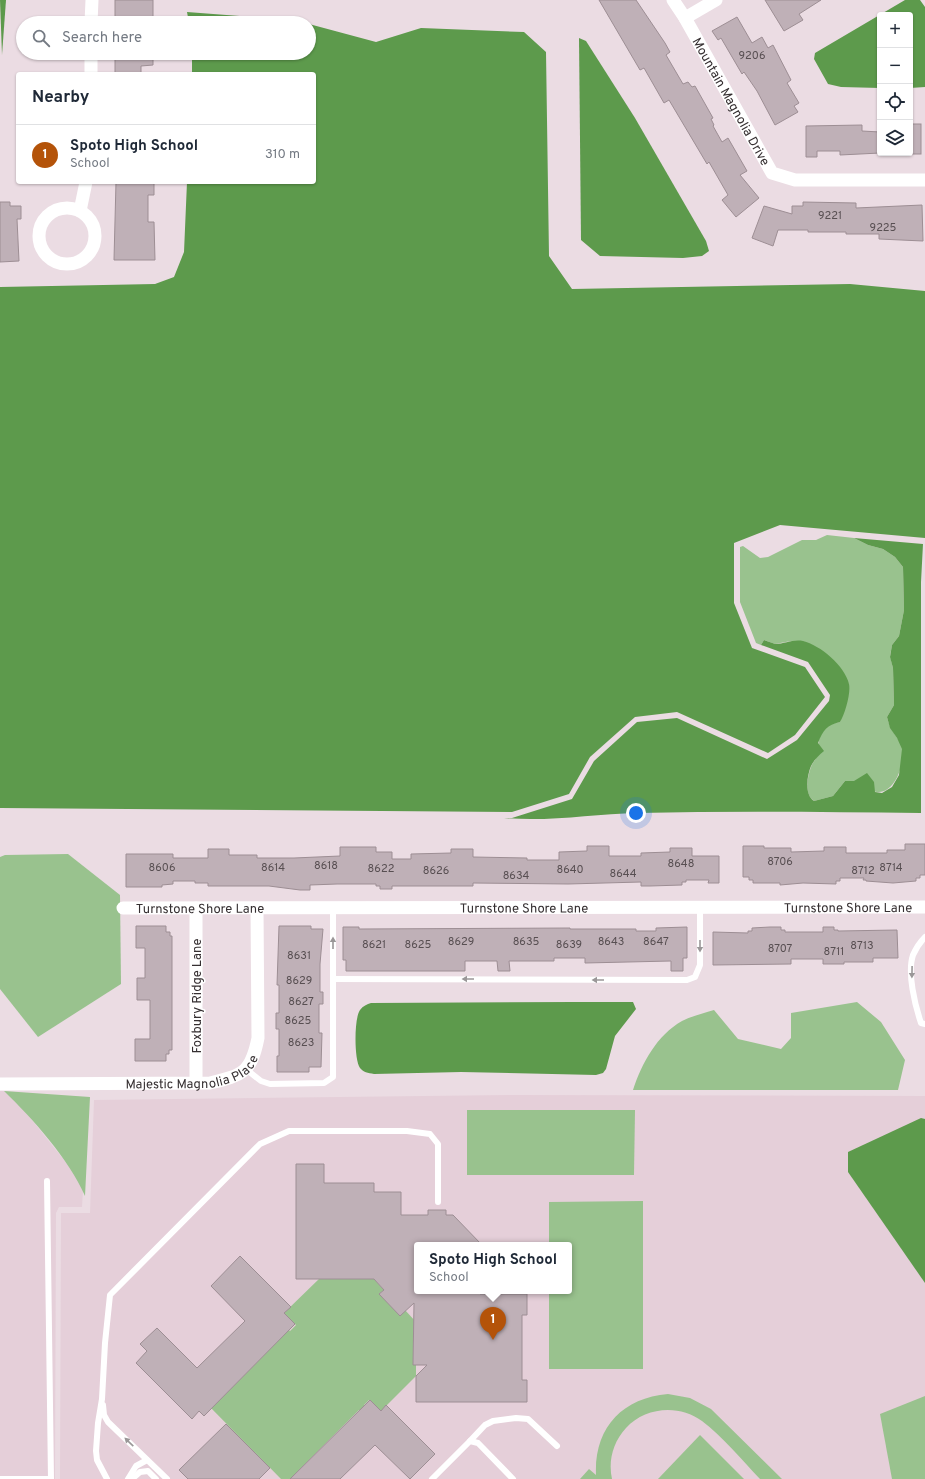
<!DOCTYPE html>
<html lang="en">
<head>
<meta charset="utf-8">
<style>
  :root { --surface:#fff; --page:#f6f6f7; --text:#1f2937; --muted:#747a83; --line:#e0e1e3; --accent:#b45309 }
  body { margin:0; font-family:Overpass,sans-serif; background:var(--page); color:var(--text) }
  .controls { position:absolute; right:12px; top:12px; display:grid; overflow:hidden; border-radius:4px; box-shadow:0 1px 3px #0004 }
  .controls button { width:36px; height:36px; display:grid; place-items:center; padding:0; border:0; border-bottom:1px solid var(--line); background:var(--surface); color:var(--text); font:20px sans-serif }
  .you { position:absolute; left:636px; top:813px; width:14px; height:14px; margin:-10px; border:3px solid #fff; border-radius:50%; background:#1a73e8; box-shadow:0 0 0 6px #1a73e833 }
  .badge { display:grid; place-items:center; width:26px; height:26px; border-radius:50%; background:var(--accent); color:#fff; font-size:13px; font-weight:700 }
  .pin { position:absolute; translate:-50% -33px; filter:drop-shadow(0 1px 2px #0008) }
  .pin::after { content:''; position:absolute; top:21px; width:14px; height:12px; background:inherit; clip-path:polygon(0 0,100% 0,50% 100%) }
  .popup { position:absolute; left:414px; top:1242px; width:158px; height:52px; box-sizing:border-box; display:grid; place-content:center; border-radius:4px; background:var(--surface); filter:drop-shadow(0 1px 3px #0005); font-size:13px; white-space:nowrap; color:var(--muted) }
  .popup b { font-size:15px; color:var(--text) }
  .popup::after { content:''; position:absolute; left:50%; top:100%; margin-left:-8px; border:8px solid transparent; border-top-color:var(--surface) }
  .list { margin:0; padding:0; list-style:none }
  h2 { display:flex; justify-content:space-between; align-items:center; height:52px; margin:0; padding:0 16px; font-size:17px }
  h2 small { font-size:13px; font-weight:400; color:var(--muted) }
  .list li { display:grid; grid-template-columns:26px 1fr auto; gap:12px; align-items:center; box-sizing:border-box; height:60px; padding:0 16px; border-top:1px solid var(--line) }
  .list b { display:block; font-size:15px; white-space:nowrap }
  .list p { margin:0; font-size:13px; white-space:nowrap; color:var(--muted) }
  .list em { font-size:13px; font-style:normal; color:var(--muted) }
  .icon { flex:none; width:22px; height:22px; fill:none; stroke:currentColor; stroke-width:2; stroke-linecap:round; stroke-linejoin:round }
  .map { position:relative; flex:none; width:925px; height:1479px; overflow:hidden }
  .search { position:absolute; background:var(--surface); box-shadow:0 1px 3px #0004; left:16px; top:16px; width:300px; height:44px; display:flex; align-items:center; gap:10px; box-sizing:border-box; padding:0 14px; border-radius:22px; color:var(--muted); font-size:15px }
  .panel { position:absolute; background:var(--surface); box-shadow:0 1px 3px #0004; left:16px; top:72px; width:300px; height:112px; border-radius:4px }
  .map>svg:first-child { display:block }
</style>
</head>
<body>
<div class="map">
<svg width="925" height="1479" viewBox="0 0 925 1479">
  <rect width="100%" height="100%" fill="#ebdce3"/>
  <g fill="#e5cfd9" fill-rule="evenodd">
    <path d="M0 1091H4L24 1110 76 1175 83 1190 82 1207H59L56 1213 55 1479H0Z"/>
    <path d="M509 1095 925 1096V1479H60L61 1213H90L94 1100ZM417 1245H569V1291H417Z"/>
  </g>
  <g fill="#99c28e">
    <path d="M827 535 854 538 868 545 883 549 895 557 903 567 904 610 899 636 892 645 890 656 893 668 894 705 887 717C890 731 897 735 902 747 906 760 896 792 879 792 867 792 860 781 845 781L833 796 814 801C804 794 807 778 811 767 812 763 816 760 817 756 819 745 817 732 828 725 831 723 837 723 840 722L849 684 791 641 775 644 764 640 761 645 756 643 740 602V547L743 546 760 558 768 557 802 540H816Z"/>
    <path d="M68 854 120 895 121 984 38 1037 0 989V857L5 855Z"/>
    <path d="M857 1002 881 1022 905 1060 898 1090H633C642 1063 657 1035 682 1021 692 1016 704 1013 714 1010L738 1039 781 1049 791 1038V1013Z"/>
    <path d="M4 1091 90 1097 85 1196C69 1159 33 1119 4 1091Z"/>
    <path d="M467 1110H635L634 1175H467Z"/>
    <path d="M643 1201V1369H549V1291H569V1245H549V1202Z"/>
    <path d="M320 1278 374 1279 384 1290 379 1294 400 1315 405 1310 416 1322 413 1331V1365H416V1376L381 1411 369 1400 364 1405 376 1417 359 1410 290 1479H281L211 1408 284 1335 273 1323 278 1319 290 1331 296 1325 284 1313Z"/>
    <path d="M668 1394 690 1398 711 1409 782 1479H760C742 1460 722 1436 702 1421 679 1404 645 1407 626 1428 613 1442 608 1461 612 1479H580L589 1469 596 1475C594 1428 622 1398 668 1394Z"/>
    <path d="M925 1396V1479H892L880 1414Z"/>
    <path d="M700 1435 744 1479H658Z"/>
  </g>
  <g fill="#5d9a4c">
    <path d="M0 0H6L2 55Z"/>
    <path d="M905 0H920L925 7V87L910 88V15H880V88L841 87 828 84 814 59 815 53Z"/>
    <path d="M187 12 294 20 306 23H189Z"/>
    <path d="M309 24 376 42 421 28 524 32 546 52 549 256 572 289 850 284 925 291V538L780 525 734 543V603L752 648 805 667 825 697 795 735 768 753 677 712 635 717 590 757 569 794 512 812 0 808V287L155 284 174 277 184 252 187 182H314V74H192V53H309Z"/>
    <path d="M579 38 586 41 635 118 706 241 709 251 702 256 683 258 600 256 581 240Z"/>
    <path d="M854 538 923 544 921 582V813C826 812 732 811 638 813 593 814 549 822 504 818H512L572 799 594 761 637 722 677 718 767 759 797 740 829 701 830 695 808 662 761 645 764 640C767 641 772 643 775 644 785 644 793 639 803 641 820 645 845 666 849 684 851 693 845 714 840 722 827 725 823 730 818 743L824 751C819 755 814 760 811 766 807 776 804 794 814 801L833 796 845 781H854L867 773 874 782 875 792 882 793 892 787 899 775 902 749 897 738 890 728 887 717 894 705 893 668 890 657 892 645 899 636 904 610 903 567 895 557 883 549 868 545Z"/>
    <path d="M574 1002H633L636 1009 615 1036 606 1069 603 1073 596 1075 461 1072 374 1074C368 1073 363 1072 360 1068 354 1060 354 1018 360 1010 363 1006 367 1004 371 1003Z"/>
    <path d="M921 1118 925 1119V1283L848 1172V1152Z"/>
  </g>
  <g fill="#bfb0b7" stroke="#9d8e94">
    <rect x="115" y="0" width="38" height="22"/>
    <path d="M599 0H636L665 43 670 52 666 55 683 84 688 82 692 87 695 86 713 118 711 119 714 125 713 126 722 142 728 138 747 171 740 175 759 198 736 217 722 200 728 195 709 162 707 164 669 100 664 103 644 68 640 70Z"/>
    <path d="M765 0H821L799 14 803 20 784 31Z"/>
    <path d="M737 17 752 43 762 37 768 48 773 45 791 80 787 83 799 103 794 106 798 112 775 125 757 91 744 72 742 74 721 38 718 40 712 31Z"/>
    <path d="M115 53H153V65L141 66V74H115Z"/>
    <rect x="910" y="124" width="11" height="30"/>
    <path d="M862 125V131L880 132V153L840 155V151H817V157H806V126Z"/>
    <path d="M116 182H154V195H148V222H154L155 260H114Z"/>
    <path d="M0 202H10V206H21V219H17L19 261 0 262Z"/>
    <path d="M803 202 856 203V208L922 205 923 241 879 239V234H846V232H808V230H778L773 246 752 238 764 206 792 214V206H803Z"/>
    <path d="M905 844H925V875H920V878H916V881L893 883 866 881V880H863L864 878H840V881H836V884L803 883 780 885V883H753V880H749V877H743V846H764V848H791V852L824 851V847H846V853H887V850H905Z"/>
    <path d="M587 846H609V856H641V853L670 852V848H692V856H719V883H708L709 880H686V882H682V885L650 886H641V882L568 884 473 883V886H392V889H380V886H376V884H337L310 885V890H300L269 886H208V883H195V881H173V884L162 885V887H126V854H173V858H208V849H229V855H257V858H294L340 856V847H376V852H392V859H411V854L451 853V849H473V857L527 858V860H559V852L587 851Z"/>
    <path d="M136 926H166V932H170V936H172V1050H169V1054H166V1061H135V1039H150V1000H137V978H145V948H136Z"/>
    <path d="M279 926H311V929H323L320 964V992H323V1004H319V1033H322L321 1067H309V1072H277V1056H279V1029H276V1013H279V985H277Z"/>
    <path d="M343 927H359V929L570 928V929H636V931H656V928L687 927V958H683V971H671V961L585 963V958H554V961H509L510 971H498L497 961H465V971H346V960H343Z"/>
    <path d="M770 927H781V930H785V932H823V927H834V930H838V931L897 930 898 958H873V962H844V964H823V959H791V964L713 965V932L748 933V931H752V928Z"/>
    <path d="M296 1164H324V1183H374V1192H401V1215H428V1210H446V1215H453L482 1245H417V1291H480V1294H527V1315H522V1380H527V1402H416V1376L427 1365H413L414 1303 400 1316 379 1294 384 1290 374 1279H296Z"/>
    <path d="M240 1256 291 1307 284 1313 295 1324 204 1416 199 1411 192 1419 136 1363 147 1351 140 1344 157 1328 197 1368 245 1321 211 1286Z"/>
    <path d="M370 1400 381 1411 386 1405 435 1454 410 1479 375 1445 340 1479H290Z"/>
    <path d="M226 1424 270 1468 259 1479H188L179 1470Z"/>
  </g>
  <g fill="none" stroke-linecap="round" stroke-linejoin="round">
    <g stroke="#fff" stroke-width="6">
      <path d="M925 937C920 942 916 948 913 955 907 973 915 1005 921 1023L925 1024"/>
      <path d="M333 979 687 980 695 977 700 965V907"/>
      <path d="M247 1070 261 1081 270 1084 324 1083 333 1077V908"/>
      <path d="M47 1181 51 1479"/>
      <path d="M103 1405 104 1415 108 1422 167 1479"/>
      <path d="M470 1441 485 1425 493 1421 516 1418 528 1419 557 1446"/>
      <path d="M0 1479H51"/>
      <path d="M107 1479 97 1460 96 1451 98 1423 102 1399 105 1343 110 1295 260 1144 289 1131H407L430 1134 438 1144V1202"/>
      <path d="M128 1479 136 1466 147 1460"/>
      <path d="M132 1479 140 1472 148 1471 156 1479"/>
      <path d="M432 1479 470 1441 478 1443 513 1479"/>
    </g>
    <g stroke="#fff" stroke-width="13">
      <path id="s1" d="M673 0 685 18 772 173 795 180H925"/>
      <path d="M685 18 716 0"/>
      <path d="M91 23 92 0"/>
      <path d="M91 74V53"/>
      <circle cx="67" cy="236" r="28"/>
      <path d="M80 211 86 182"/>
      <path id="s2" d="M123 908 925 907"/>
      <path d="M196 908V1083"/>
      <path id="s3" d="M0 1084 210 1083C243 1075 251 1073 258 1038L257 908"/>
    </g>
  </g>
  <defs><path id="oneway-solid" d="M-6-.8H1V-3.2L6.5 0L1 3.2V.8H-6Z"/></defs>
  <g fill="#9a9798">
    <use href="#oneway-solid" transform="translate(333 943) rotate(-90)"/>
    <use href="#oneway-solid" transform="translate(700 946) rotate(90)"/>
    <use href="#oneway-solid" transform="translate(912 972) rotate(91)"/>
    <use href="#oneway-solid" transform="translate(468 979) rotate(-180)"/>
    <use href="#oneway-solid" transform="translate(598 980) rotate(-180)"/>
    <use href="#oneway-solid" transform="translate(129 1442) rotate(-136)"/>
  </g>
  <g text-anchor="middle" stroke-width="3" stroke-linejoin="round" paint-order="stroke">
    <g font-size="11" fill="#584f52">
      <text x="752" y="59">9206</text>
      <text x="830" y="219">9221</text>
      <text x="883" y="231">9225</text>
      <text x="780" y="865">8706</text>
      <text x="681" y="867">8648</text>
      <text x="326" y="869">8618</text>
      <text x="162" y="871">8606</text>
      <text x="273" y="871">8614</text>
      <text x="891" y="871">8714</text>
      <text x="381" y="872">8622</text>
      <text x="570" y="873">8640</text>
      <text x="436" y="874">8626</text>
      <text x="863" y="874">8712</text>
      <text x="623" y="877">8644</text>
      <text x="516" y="879">8634</text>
      <text x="461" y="945">8629</text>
      <text x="526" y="945">8635</text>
      <text x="611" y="945">8643</text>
      <text x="656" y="945">8647</text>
      <text x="374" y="948">8621</text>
      <text x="418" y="948">8625</text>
      <text x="569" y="948">8639</text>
      <text x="862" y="949">8713</text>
      <text x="780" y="952">8707</text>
      <text x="834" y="955">8711</text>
      <text x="299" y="959">8631</text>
      <text x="299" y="984">8629</text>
      <text x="301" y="1005">8627</text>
      <text x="298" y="1024">8625</text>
      <text x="301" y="1046">8623</text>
    </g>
    <g font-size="13" fill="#352f31" stroke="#fff">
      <text dy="5" stroke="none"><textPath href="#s1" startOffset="117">Mountain Magnolia Drive</textPath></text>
      <text dy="5" stroke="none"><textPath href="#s2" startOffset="401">Turnstone Shore Lane</textPath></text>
      <text dy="5" stroke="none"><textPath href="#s2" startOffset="725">Turnstone Shore Lane</textPath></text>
      <text dy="5" stroke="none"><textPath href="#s2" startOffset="77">Turnstone Shore Lane</textPath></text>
      <text transform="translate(196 996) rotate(-90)" y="5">Foxbury Ridge Lane</text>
      <text dy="5" stroke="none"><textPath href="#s3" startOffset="195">Majestic Magnolia Place</textPath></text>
    </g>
  </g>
</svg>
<div class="controls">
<button>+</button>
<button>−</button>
<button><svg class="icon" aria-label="locate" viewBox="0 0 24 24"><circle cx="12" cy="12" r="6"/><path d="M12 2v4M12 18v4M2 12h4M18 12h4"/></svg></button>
<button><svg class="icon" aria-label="layers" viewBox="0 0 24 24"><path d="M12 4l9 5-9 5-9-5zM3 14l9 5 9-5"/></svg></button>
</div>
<div class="you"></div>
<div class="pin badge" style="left:493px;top:1340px">1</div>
<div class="popup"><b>Spoto High School</b>School</div>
<div class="search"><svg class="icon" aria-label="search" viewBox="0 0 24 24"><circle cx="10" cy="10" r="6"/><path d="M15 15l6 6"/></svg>Search here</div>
<section class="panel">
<h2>Nearby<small></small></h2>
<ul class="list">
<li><span class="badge">1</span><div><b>Spoto High School</b><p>School</p></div><em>310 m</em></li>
</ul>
</section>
</div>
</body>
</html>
